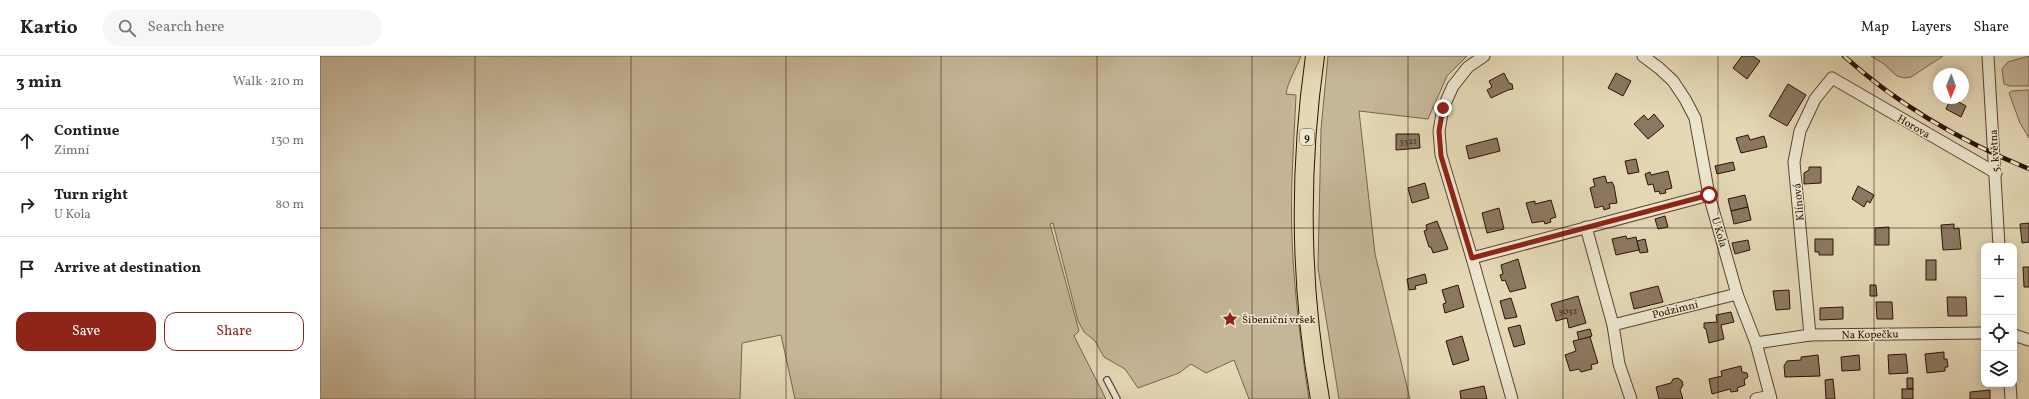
<!DOCTYPE html>
<html lang="en">
<head>
<meta charset="utf-8">
<style>
  :root { --surface:#fff; --page:#f6f6f6; --text:#202124; --muted:#757577; --line:#e0e0e0; --accent:#8f2418 }
  body { margin:0; font-family:Vollkorn,serif; background:var(--page); color:var(--text) }
  .controls { position:absolute; right:12px; bottom:12px; display:grid; overflow:hidden; border-radius:8px; box-shadow:0 2px 10px #0003 }
  .controls button { width:36px; height:36px; display:grid; place-items:center; padding:0; border:0; border-bottom:1px solid var(--line); background:var(--surface); color:var(--text); font:20px sans-serif }
  .compass { position:absolute; left:1613px; top:12px; width:36px; height:36px; border-radius:50%; background:var(--surface); box-shadow:0 2px 10px #0003; rotate:181deg }
  .stop { position:absolute; width:12px; height:12px; margin:-9px; border:3px solid #8f2418; border-radius:50%; background:#fff }
  .stop.end { background:#8f2418; border-color:#fff; box-shadow:0 1px 4px #0008 }
  .list { margin:0; padding:0; list-style:none }
  h2 { display:flex; justify-content:space-between; align-items:center; height:52px; margin:0; padding:0 16px; font-size:17px }
  h2 small { font-size:13px; font-weight:400; color:var(--muted) }
  .list li { display:grid; grid-template-columns:26px 1fr auto; gap:12px; align-items:center; box-sizing:border-box; height:64px; padding:0 16px; border-top:1px solid var(--line) }
  .list b { display:block; font-size:15px; white-space:nowrap }
  .list p { margin:0; font-size:13px; white-space:nowrap; color:var(--muted) }
  .list em { font-size:13px; font-style:normal; color:var(--muted) }
  .actions { display:flex; gap:8px; padding:12px 16px }
  .actions a { flex:1; padding:9px 0; border:1px solid var(--accent); border-radius:12px; text-align:center; font-size:14px; color:var(--accent) }
  .actions .main { background:var(--accent); color:#fff }
  .icon { flex:none; width:22px; height:22px; fill:none; stroke:currentColor; stroke-width:2; stroke-linecap:round; stroke-linejoin:round }
  .map { position:relative; flex:none; width:1709px; height:343px; overflow:hidden }
  header { display:flex; align-items:center; gap:24px; box-sizing:border-box; height:56px; padding:0 20px; background:var(--surface); border-bottom:1px solid var(--line) }
  header strong { font-size:19px }
  nav { display:flex; gap:22px; margin-inline-start:auto; font-size:14px }
  .search { width:280px; height:36px; background:var(--page); display:flex; align-items:center; gap:10px; box-sizing:border-box; padding:0 14px; border-radius:22px; color:var(--muted); font-size:15px }
  main { display:flex }
  aside { flex:1; background:var(--surface) }
  .map>svg:first-child { display:block }
</style>
</head>
<body>
<header>
<strong>Kartio</strong>
<div class="search"><svg class="icon" aria-label="search" viewBox="0 0 24 24"><circle cx="10" cy="10" r="6"/><path d="M15 15l6 6"/></svg>Search here</div>
<nav><a>Map</a><a>Layers</a><a>Share</a></nav>
</header>
<main>
<aside>
<h2>3 min<small>Walk · 210 m</small></h2>
<ul class="list">
<li><svg class="icon" aria-label="ahead" viewBox="0 0 24 24"><path d="M12 20V5M6 11l6-6 6 6"/></svg><div><b>Continue</b><p>Zimní</p></div><em>130 m</em></li>
<li><svg class="icon" aria-label="right" viewBox="0 0 24 24"><path d="M7 20v-9h11M14 6l5 5-5 5"/></svg><div><b>Turn right</b><p>U Kola</p></div><em>80 m</em></li>
<li><svg class="icon" aria-label="arrive" viewBox="0 0 24 24"><path d="M6 21V4h12l-3 4 3 4H6"/></svg><div><b>Arrive at destination</b></div></li>
</ul>
<div class="actions"><a class="main">Save</a><a>Share</a></div>
</aside>
<div class="map">
<svg width="1709" height="343" viewBox="0 0 1709 343">
  <rect width="100%" height="100%" fill="#e4d8b5"/>
  <filter id="stains"><feTurbulence type="fractalNoise" baseFrequency=".005" numOctaves="4"/><feColorMatrix values="0 0 0 0 .2 0 0 0 0 .09 0 0 0 0 .02 0 0 0 .5 -.17"/></filter>
  <radialGradient id="worn" r=".72"><stop offset=".6" stop-color="#630" stop-opacity="0"/><stop offset="1" stop-color="#630" stop-opacity=".3"/></radialGradient>
  <g fill="#c5b697" stroke="#79644e">
    <path d="M0 0H981C976 13 968 25 966 38L976 39C974 86 970 134 972 182 974 236 981 290 989 343H929L914 304 886 317 871 308 859 317 818 332 805 313 784 301 775 285 764 276 758 265 733 167 730 168 759 275 754 280 786 343H475L461 279 422 287 420 343H0Z"/>
    <path d="M1008 0H1147L1127 20 1108 63 1039 55 1055 198 1090 343H1019L998 212 1001 73Z"/>
    <path d="M1551 0H1623L1591 21 1584 22 1577 20 1564 8Z"/>
    <path d="M1709 0V30H1690L1684 28 1682 13 1688 6Z"/>
    <path d="M1709 34V82L1700 67 1689 37 1691 35Z"/>
  </g>
  <g fill="#8c7861" stroke="#2d1106">
    <path d="M1422 0H1433L1440 5 1427 23 1413 12Z"/>
    <path d="M1184 17 1189 27 1192 28 1193 33 1188 34 1171 42 1167 34 1172 31 1169 25Z"/>
    <path d="M1296 17 1311 25 1303 40 1288 32Z"/>
    <path d="M1468 28 1486 39 1467 70 1449 60Z"/>
    <path d="M1631 42 1646 50 1641 61 1626 53Z"/>
    <path d="M1334 58 1344 70 1328 83 1314 68 1324 59 1328 64Z"/>
    <path d="M1076 78H1099L1100 92 1076 94Z"/>
    <path d="M1428 79 1430 84 1444 80 1447 91 1421 97 1416 82Z"/>
    <path d="M1177 82 1180 95 1149 103 1146 90Z"/>
    <path d="M1316 103 1319 116 1308 118 1305 105Z"/>
    <path d="M1413 106 1415 114 1397 118 1395 110Z"/>
    <path d="M1489 111H1501V127L1484 128V117L1489 114Z"/>
    <path d="M1348 115 1352 132 1345 134 1346 137 1340 138 1339 135 1335 136 1333 128 1328 129 1325 118 1330 116 1331 119Z"/>
    <path d="M1285 120 1287 127 1292 126 1294 130 1297 147 1289 148 1290 152 1284 154 1283 150 1275 152 1270 132 1275 130 1273 123Z"/>
    <path d="M1105 127 1109 142 1092 147 1088 132Z"/>
    <path d="M1538 130 1554 139 1550 147 1547 145 1544 151 1532 143Z"/>
    <path d="M1425 139 1428 151 1411 155 1408 143Z"/>
    <path d="M1231 144 1236 161 1230 163 1231 166 1225 168 1224 165 1212 167 1206 147 1215 145V148Z"/>
    <path d="M1428 151 1431 164 1414 168 1411 155Z"/>
    <path d="M1179 152 1184 173 1167 177 1162 157Z"/>
    <path d="M1345 160 1348 171 1338 173 1335 163Z"/>
    <path d="M1117 165 1128 193 1113 197 1111 191H1109L1104 175 1107 174 1106 169Z"/>
    <path d="M1709 167V186L1702 187 1700 168Z"/>
    <path d="M1634 168V173L1639 172 1641 193 1623 194 1621 169Z"/>
    <path d="M1569 171V189H1555V172Z"/>
    <path d="M1306 180 1307 183 1316 181 1319 194 1296 199 1292 183Z"/>
    <path d="M1325 183 1328 196 1320 197 1317 185Z"/>
    <path d="M1495 183H1513V199H1499V196H1495Z"/>
    <path d="M1428 184 1430 194 1415 198 1412 187Z"/>
    <path d="M1198 203 1206 232 1190 236 1185 224 1182 225 1180 219 1183 218 1181 209Z"/>
    <rect x="1606" y="204" width="10" height="20"/>
    <path d="M1703 211H1709V231H1704Z"/>
    <path d="M1105 218 1107 227 1095 230 1096 233 1089 234 1087 223Z"/>
    <path d="M1138 229 1144 251 1125 257 1123 248 1126 247 1122 234Z"/>
    <path d="M1550 229H1556L1557 240H1550Z"/>
    <path d="M1338 230 1343 246 1314 253 1310 237Z"/>
    <path d="M1469 234 1470 253 1456 254 1453 235Z"/>
    <path d="M1258 240 1266 267 1249 272 1247 262 1236 265 1231 248Z"/>
    <path d="M1627 241H1646L1647 260H1628Z"/>
    <path d="M1191 242 1197 261 1185 263 1180 245Z"/>
    <path d="M1556 246H1572L1573 263H1557Z"/>
    <path d="M1523 251V263L1500 264V252Z"/>
    <path d="M1411 256 1414 266 1401 269 1404 283 1389 287 1386 273 1384 272V267L1397 266 1396 259Z"/>
    <path d="M1200 269 1205 288 1194 291 1188 272Z"/>
    <path d="M1270 273 1272 280 1259 284 1257 276Z"/>
    <path d="M1142 280 1149 304 1133 309 1126 285Z"/>
    <path d="M1270 281 1278 307 1271 309 1272 313 1261 316 1259 313 1250 315 1245 299 1256 295 1253 285Z"/>
    <path d="M1624 296V303H1627L1628 311H1625V315L1607 317 1605 298Z"/>
    <path d="M1586 298 1588 317 1569 318 1568 299Z"/>
    <path d="M1498 299 1500 320 1465 321 1464 310 1467 305 1481 304V301Z"/>
    <path d="M1539 299 1540 314 1522 315 1521 301Z"/>
    <path d="M1421 310 1422 316 1427 317 1428 321 1424 324 1425 329 1417 332 1418 335 1411 336 1410 333 1392 338 1389 323 1402 320 1401 315Z"/>
    <path d="M1358 322 1362 325 1363 329 1360 334 1363 343H1339L1336 331 1351 327 1353 323Z"/>
    <path d="M1587 322H1593V333L1587 332Z"/>
    <path d="M1513 323 1515 343H1506L1505 324Z"/>
    <path d="M1164 330 1167 343H1141L1140 335Z"/>
    <rect x="1582" y="333" width="11" height="10"/>
    <path d="M1670 334V343H1650V336Z"/>
  </g>
  <g fill="none" stroke-linecap="round" stroke-linejoin="round">
    <defs>
      <path id="lane" d="M787 324 797 343"/>
      <g id="street">
        <path d="M1164 0 1148 11 1133 30 1123 52 1119 75 1121 99 1152 202 1192 343"/>
        <path d="M1323 0 1339 12 1353 25 1365 43 1375 62 1389 139 1417 238 1436 287 1451 343"/>
        <path d="M1668 0 1679 190"/>
        <path d="M1266 171 1293 269 1299 308 1311 343"/>
        <path d="M1152 202 1389 139"/>
        <path d="M1293 269 1417 238"/>
        <path d="M1490 279 1474 106 1480 75 1495 43 1512 22 1676 117"/>
        <path d="M1694 279 1709 284"/>
        <path d="M1436 287 1490 279 1664 277"/>
        <path d="M1690 328 1691 343"/>
        <path d="M1436 343 1450 340"/>
      </g>
      <path id="primary" d="M995 0C979 113 980 231 1000 343"/>
    </defs>
    <use href="#lane" stroke="#5b4332" stroke-width="8"/>
    <use href="#street" stroke="#5b4332" stroke-width="13"/>
    <use href="#primary" stroke="#2d1106" stroke-width="20"/>
    <use href="#lane" stroke="#ede6cf" stroke-width="5.5"/>
    <use href="#street" stroke="#ede6cf" stroke-width="11"/>
    <use href="#primary" stroke="#e4d8b5" stroke-width="18"/>
    <defs>
      <path id="rail" d="M1524 0C1579 50 1641 85 1709 113"/>
    </defs>
    <use href="#rail" stroke="#2d1106" stroke-width="4.5"/>
    <use href="#rail" stroke="#ede6cf" stroke-width="3" stroke-dasharray="9" stroke-linecap="butt"/>
  </g>
  <g fill="none" stroke-linecap="round" stroke-linejoin="round">
    <path stroke="#8f2418" stroke-width="5" d="M1123 52 1119 75 1121 100 1152 202 1389 139"/>
  </g>
  <path fill="none" stroke="#2d1106" stroke-width="1" stroke-opacity="0.55" d="M155 0V343M311 0V343M466 0V343M621 0V343M777 0V343M932 0V343M1088 0V343M1243 0V343M1398 0V343M1554 0V343M0 172H1709"/>
  <defs>
    <symbol id="sight-bare" viewBox="-9 -9 18 18"><path d="M0-6L1.8-2.2L6-1.7L2.9 1.2L3.7 5.4L0 3.3L-3.7 5.4L-2.9 1.2L-6-1.7L-1.8-2.2Z" fill="#8f2418" stroke="#ede6cf" stroke-width="2.5" paint-order="stroke"/></symbol>
  </defs>
  <g fill-rule="evenodd">
    <use href="#sight-bare" x="899" y="252" width="22" height="22"/>
  </g>
  <g text-anchor="middle" stroke-width="3" stroke-linejoin="round" paint-order="stroke">
    <g font-size="9" fill="#452b1d">
      <text x="1088" y="88">3321</text>
      <text x="1248" y="258">3052</text>
    </g>
    <rect fill="#ede6cf" stroke="#675142" stroke-width="1" x="980" y="73" width="14" height="16" rx="3"/>
    <g font-size="10" font-weight="bold" fill="#2d1106">
      <text x="987" y="85">9</text>
    </g>
    <g font-size="11" fill="#2d1106" stroke="#ede6cf">
      <text transform="translate(1594 70) rotate(30)" y="4">Horova</text>
      <text transform="translate(1674 95) rotate(-94)" y="4">5. května</text>
      <text transform="translate(1478 146) rotate(-95)" y="4">Klínová</text>
      <text transform="translate(1400 176) rotate(74)" y="4">U Kola</text>
      <text transform="translate(1355 253) rotate(-14)" y="4">Podzimní</text>
      <text transform="translate(1550 278) rotate(-1)" y="4">Na Kopečku</text>
    </g>
    <g font-size="11" fill="#2d1106" stroke="#ede6cf" text-anchor="start">
      <text x="922" y="267">Šibeniční vršek</text>
    </g>
  </g>
  <rect width="100%" height="100%" filter="url(#stains)"/>
  <rect width="100%" height="100%" fill="url(#worn)"/>
</svg>
<div class="controls">
<button>+</button>
<button>−</button>
<button><svg class="icon" aria-label="locate" viewBox="0 0 24 24"><circle cx="12" cy="12" r="6"/><path d="M12 2v4M12 18v4M2 12h4M18 12h4"/></svg></button>
<button><svg class="icon" aria-label="layers" viewBox="0 0 24 24"><path d="M12 4l9 5-9 5-9-5zM3 14l9 5 9-5"/></svg></button>
</div>
<svg class="compass" viewBox="-18 -18 36 36"><path d="M0-13l5 13h-10z" fill="#e53935"/><path d="M0 13l5-13h-10z" fill="#757577"/></svg>
<div class="stop" style="left:1389px;top:139px"></div>
<div class="stop end" style="left:1123px;top:52px"></div>
</div>
</main>
</body>
</html>
